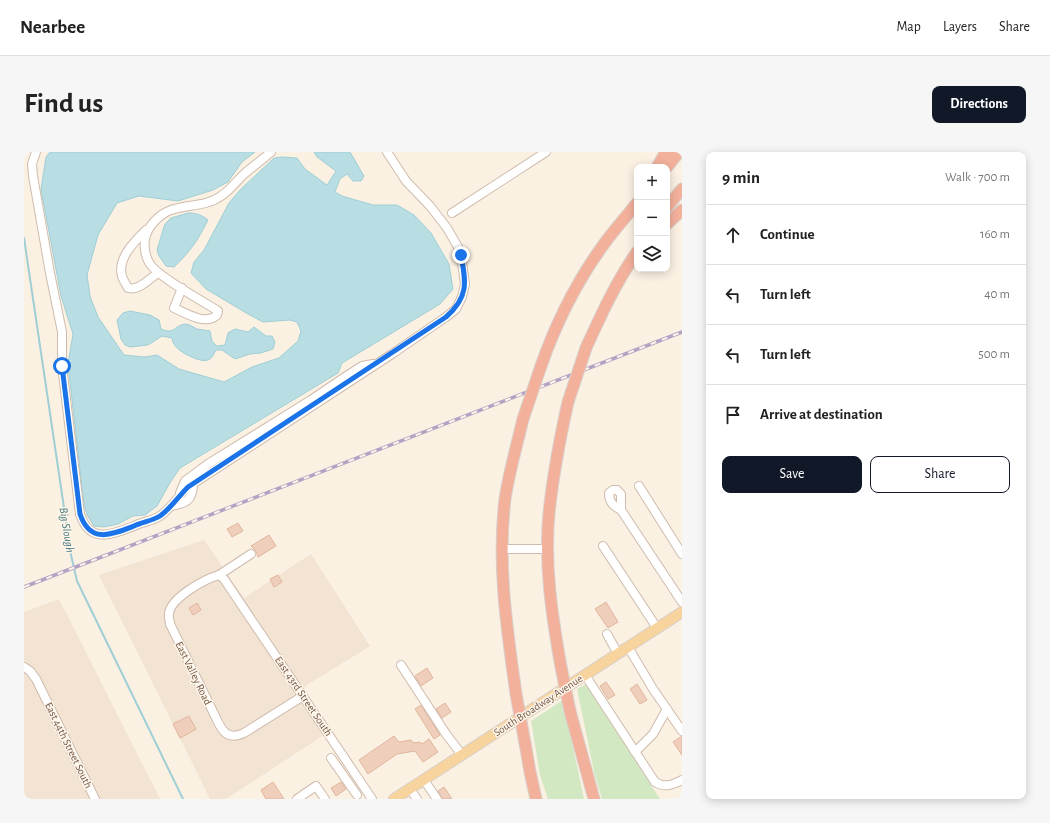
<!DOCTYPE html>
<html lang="en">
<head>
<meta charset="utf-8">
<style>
  :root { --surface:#fff; --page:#f6f6f6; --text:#222; --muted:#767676; --line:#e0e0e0; --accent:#111827 }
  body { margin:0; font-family:"Alegreya Sans",sans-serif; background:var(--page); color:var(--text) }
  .controls { position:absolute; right:12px; top:12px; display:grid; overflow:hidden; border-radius:8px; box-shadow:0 2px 10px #0003 }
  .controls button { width:36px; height:36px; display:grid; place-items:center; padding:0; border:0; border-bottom:1px solid var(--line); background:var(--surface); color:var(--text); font:20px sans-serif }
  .stop { position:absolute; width:12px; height:12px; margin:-9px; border:3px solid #1a73e8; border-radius:50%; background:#fff }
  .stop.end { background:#1a73e8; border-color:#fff; box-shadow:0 1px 4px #0008 }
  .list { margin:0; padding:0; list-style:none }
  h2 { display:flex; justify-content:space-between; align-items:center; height:52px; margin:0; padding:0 16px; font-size:17px }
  h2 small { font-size:13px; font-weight:400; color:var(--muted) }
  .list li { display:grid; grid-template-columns:26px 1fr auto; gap:12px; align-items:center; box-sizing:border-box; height:60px; padding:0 16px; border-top:1px solid var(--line) }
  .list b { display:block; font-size:15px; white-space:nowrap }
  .list em { font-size:13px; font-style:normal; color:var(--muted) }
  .actions { display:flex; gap:8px; padding:12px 16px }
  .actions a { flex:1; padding:9px 0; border:1px solid var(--accent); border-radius:8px; text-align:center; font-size:14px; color:var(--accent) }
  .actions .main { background:var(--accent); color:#fff }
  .icon { flex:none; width:22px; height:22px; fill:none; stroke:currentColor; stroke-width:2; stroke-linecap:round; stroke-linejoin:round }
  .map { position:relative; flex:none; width:658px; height:647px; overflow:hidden; border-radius:8px }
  header { display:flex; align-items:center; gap:24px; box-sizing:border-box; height:56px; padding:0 20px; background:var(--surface); border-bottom:1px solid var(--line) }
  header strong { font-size:19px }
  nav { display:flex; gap:22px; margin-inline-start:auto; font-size:14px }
  .intro { display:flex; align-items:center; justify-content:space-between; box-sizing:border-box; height:96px; padding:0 24px }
  h1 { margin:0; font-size:28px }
  .button { padding:10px 18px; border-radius:8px; background:var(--accent); color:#fff; font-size:14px; font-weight:700 }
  main { display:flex; gap:24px; padding:0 24px }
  aside { flex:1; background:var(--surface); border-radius:8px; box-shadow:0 2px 10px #0003 }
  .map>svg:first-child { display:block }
</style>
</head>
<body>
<header>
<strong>Nearbee</strong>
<nav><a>Map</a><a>Layers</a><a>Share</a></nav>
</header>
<div class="intro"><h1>Find us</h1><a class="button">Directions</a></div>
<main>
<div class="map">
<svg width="658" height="647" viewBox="0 0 658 647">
  <rect width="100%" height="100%" fill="#fbf1e3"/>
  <g fill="#f2e3d2">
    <path d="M180 388 220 446 287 402 346 494 280 535 300 583 202 647H186L75 423Z"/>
    <path d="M35 447 136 647H0V460Z"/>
  </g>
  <g fill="#d2e8c2">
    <path d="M562 532 636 647H578L571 624 553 537Z"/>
    <path d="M539 548 560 647H524L516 623 507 569Z"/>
  </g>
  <g fill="#b8dee4" stroke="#9fced5">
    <path d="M26 0H231L218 10 204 30 189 38 154 49 115 44 93 51 74 83 63 123 66 144 74 165 100 203 121 205 133 203 155 217 200 230 228 215 255 206 274 189 277 179 273 170 266 168 239 170 224 162 182 137 167 121 170 110 180 98 205 51 216 38 250 6 258 5 273 6 281 17 303 33 312 19 293 5 290 0H326L340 24 337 29H329L323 22 316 27 311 40 318 44 349 53H373L390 63 407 81 425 112 429 137 416 152 318 211 314 221 156 316 147 329 133 354 121 363 109 364 94 372 80 375 70 374 63 363 60 353 44 212 49 182 37 144 17 37 22 5Z"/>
    <path d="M164 61C172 61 178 63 184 68 174 88 166 100 150 115L142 114 135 104 133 98 139 78 141 72 147 66Z"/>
    <path d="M106 159 126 163 135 168 137 177C151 183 149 174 161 172 165 172 169 175 173 177 177 178 182 178 186 179L188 189 193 194 201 193 204 181 211 177 224 180 230 175 242 184H248L251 190 249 197 237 201 226 202 211 207 198 198H192C190 201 189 206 184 208 176 211 154 200 150 192 149 191 148 187 148 186L138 184 124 193 106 195 101 193 97 187 93 168 99 161Z"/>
  </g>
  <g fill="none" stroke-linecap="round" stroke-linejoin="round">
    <path stroke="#9fced5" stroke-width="2" d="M0 86 47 403 53 429 159 647"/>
  </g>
  <g fill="#efcfbc" stroke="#e1b59d">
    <path d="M214 371 219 379 208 385 203 377Z"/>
    <path d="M245 383 252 394 234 405 232 399 227 394Z"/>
    <path d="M254 423 258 430 250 435 246 427Z"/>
    <path d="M582 450 594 470 584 476 571 457Z"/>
    <path d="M173 451 177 458 169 463 165 456Z"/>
    <path d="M403 516 409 526 397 534 391 524Z"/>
    <path d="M582 530 591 543 584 547 576 534Z"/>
    <path d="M613 532 623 548 616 552 606 537Z"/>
    <path d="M421 551 427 560 418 566 412 557Z"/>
    <path d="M397 553 416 583 410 587 391 557Z"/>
    <path d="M165 564 172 577 156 586 149 572Z"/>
    <path d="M370 584 375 590 387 588 389 591 396 590 398 592 405 587 414 600 399 610 391 599 373 602 344 622 335 608Z"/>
    <path d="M658 584V603L649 590Z"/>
    <path d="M249 630 260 647H242L237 638Z"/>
    <path d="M317 630 322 637 312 644 307 636Z"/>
    <path d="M420 635 428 647H418L414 639Z"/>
  </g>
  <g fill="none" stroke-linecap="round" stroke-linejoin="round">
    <defs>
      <g id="minor">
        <path d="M12 0 8 12 9 24 26 121 38 180V214L56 362C66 392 87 383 110 374 118 370 128 369 136 364 147 356 155 344 164 335L368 202 422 165 432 157 438 145 441 132 437 103 434 95 423 76 406 54 382 29 363 0"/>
        <path d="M428 61 522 0"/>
        <path d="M122 78C111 89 93 106 98 124 99 128 102 132 104 136 115 139 125 127 134 121"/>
        <path d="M158 136 150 156C162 161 181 174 193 163L194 159C179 149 134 125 126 112 121 105 119 91 122 83 126 72 136 62 147 58 163 52 182 55 197 44 205 39 212 30 219 23 228 15 238 8 247 0"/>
        <path d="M615 334 658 402"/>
        <path d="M156 341 161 329 184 312 287 248 321 225 338 214 349 212"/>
        <path d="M147 354C162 351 169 349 169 331"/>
        <path d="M597 358V342L593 338H589L585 341C585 350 589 354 597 358L658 450"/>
        <path d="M579 394 633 476"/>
        <path d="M478 397H524"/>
        <path d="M195 423 227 402"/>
        <path d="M583 482 594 502"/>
        <path d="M604 495 629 537 658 579"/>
        <path d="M377 513 422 582 438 603"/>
        <path d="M0 515 6 519 12 527 71 647"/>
        <path d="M561 523 631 630C641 636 648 633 658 628"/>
        <path d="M279 544 220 581C205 588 199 581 193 568L146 472C146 469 144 465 145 462 146 446 181 427 195 423L200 427 348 647"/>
        <path d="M611 600 629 582 643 557"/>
        <path d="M307 606 333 643"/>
        <path d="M400 628 413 647"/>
        <path d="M386 637 393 647"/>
        <path d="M273 647 292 634 301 647"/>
      </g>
      <path id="major" d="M370 647 658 460"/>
      <g id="highway">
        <path d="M633 15 642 0"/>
        <path d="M643 15 655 0"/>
        <path d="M643 55 658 37"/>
        <path d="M643 72 658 58"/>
        <path d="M562 196C577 163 592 130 613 100"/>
        <path d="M517 214C532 171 553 129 580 92 590 78 602 65 613 51"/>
        <path d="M537 515C528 464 520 412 525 361 529 323 536 286 544 250"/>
        <path d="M492 542C483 477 473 413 481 347 485 320 493 293 499 267"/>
        <path d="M546 559 570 647"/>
        <path d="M501 591 506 620 512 647"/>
      </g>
    </defs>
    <use href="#minor" stroke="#cebbad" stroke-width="10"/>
    <use href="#major" stroke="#d8d0cc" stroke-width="12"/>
    <use href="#highway" stroke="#d8d0cc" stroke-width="13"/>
    <use href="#minor" stroke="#fff" stroke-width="8"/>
    <use href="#major" stroke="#f7d49e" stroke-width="10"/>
    <use href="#highway" stroke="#f3b19c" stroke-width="11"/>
    <defs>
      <path id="rail" d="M0 435 658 180"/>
    </defs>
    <use href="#rail" stroke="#b4a2c4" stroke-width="3.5"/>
    <use href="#rail" stroke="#fef5e9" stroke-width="2" stroke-dasharray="6" stroke-linecap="butt"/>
    <defs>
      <g id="highway-bridge">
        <path d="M544 250 562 196"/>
        <path d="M499 267 517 214"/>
        <path d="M537 515 546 559"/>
        <path d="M492 542 501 591"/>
      </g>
    </defs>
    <use href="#highway-bridge" stroke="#d8d0cc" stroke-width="13" stroke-linecap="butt"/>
    <use href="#highway-bridge" stroke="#f3b19c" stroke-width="11"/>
  </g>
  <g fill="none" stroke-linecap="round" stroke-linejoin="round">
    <path stroke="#1a73e8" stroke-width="5" d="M38 214 56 362C66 392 87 383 110 374 118 370 128 369 136 364 147 356 155 344 164 335L422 165C445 145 442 130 437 103"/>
  </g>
  <g text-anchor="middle" stroke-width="3" stroke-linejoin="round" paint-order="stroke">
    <g font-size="11" fill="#72574a" stroke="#fef5e9">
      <text transform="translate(170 521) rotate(64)" y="4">East Valley Road</text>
      <text transform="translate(280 544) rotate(56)" y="4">East 43rd Street South</text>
      <text transform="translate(514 553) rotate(-33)" y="4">South Broadway Avenue</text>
      <text transform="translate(45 593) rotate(64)" y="4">East 44th Street South</text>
    </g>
    <g font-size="12" font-style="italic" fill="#42757e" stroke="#fef5e9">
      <text transform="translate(43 378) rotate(81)" y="4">Big Slough</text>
    </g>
  </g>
</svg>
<div class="controls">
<button>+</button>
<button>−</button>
<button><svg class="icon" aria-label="layers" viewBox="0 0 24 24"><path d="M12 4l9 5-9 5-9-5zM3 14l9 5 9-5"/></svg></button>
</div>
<div class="stop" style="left:38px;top:214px"></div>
<div class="stop end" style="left:437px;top:103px"></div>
</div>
<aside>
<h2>9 min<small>Walk · 700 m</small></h2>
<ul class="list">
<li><svg class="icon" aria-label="ahead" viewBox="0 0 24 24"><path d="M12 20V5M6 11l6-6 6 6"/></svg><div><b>Continue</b></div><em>160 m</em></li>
<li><svg class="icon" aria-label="left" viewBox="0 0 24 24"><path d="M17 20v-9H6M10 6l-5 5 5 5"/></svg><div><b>Turn left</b></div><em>40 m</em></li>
<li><svg class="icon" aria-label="left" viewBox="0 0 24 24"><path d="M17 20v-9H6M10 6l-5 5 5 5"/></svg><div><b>Turn left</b></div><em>500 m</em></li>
<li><svg class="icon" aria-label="arrive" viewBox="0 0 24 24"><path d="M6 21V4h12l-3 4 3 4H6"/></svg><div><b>Arrive at destination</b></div></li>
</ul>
<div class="actions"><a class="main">Save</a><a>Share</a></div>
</aside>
</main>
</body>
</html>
